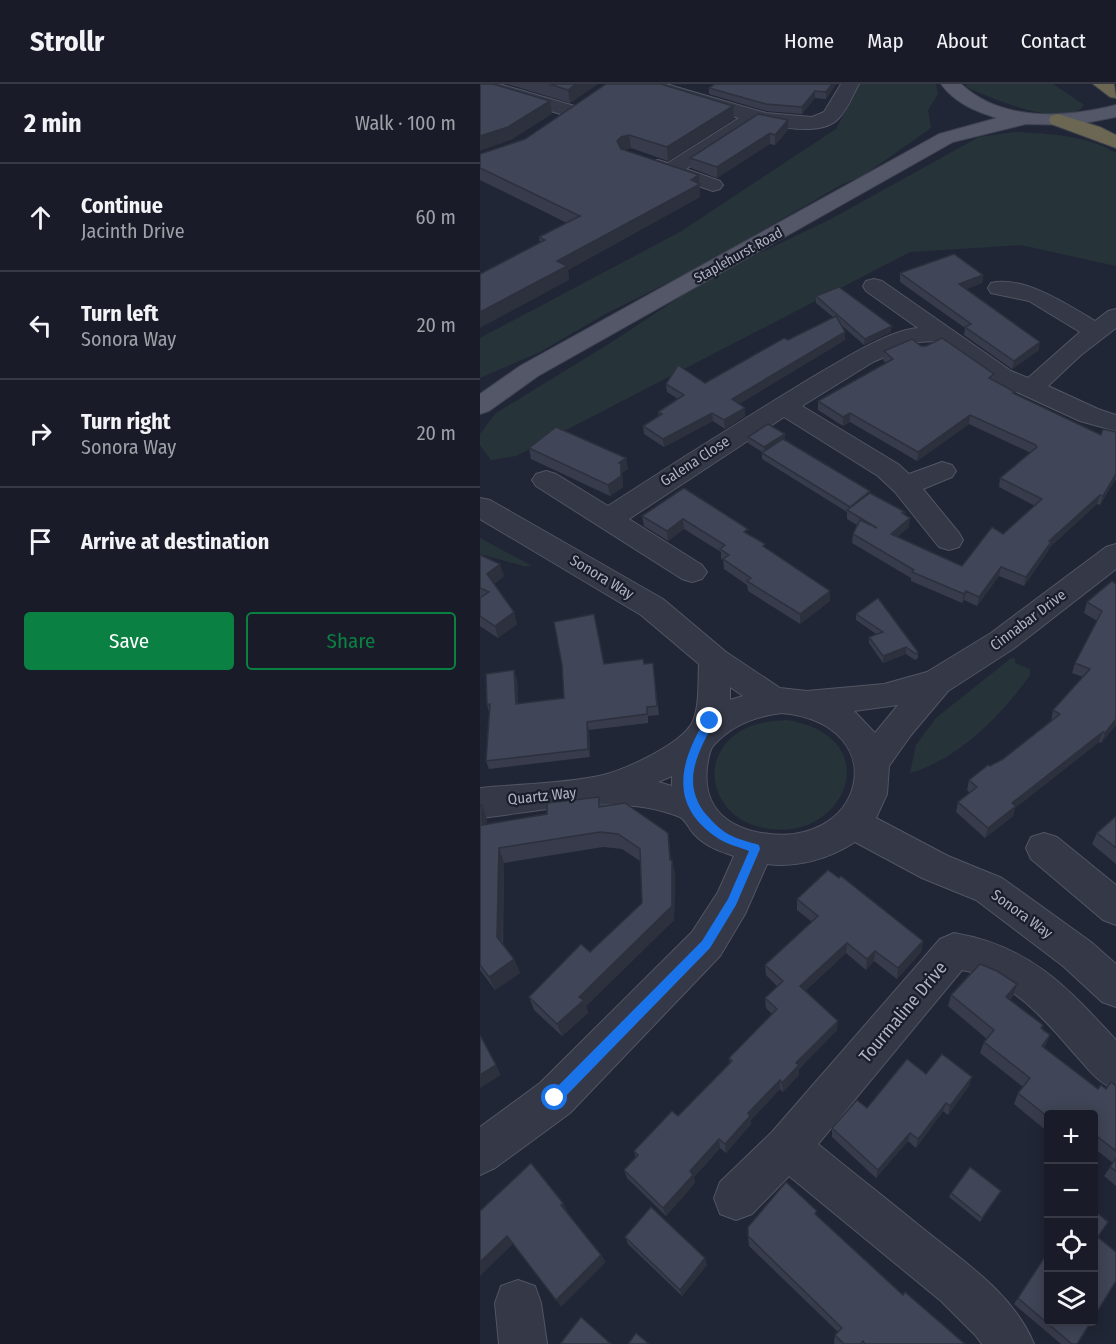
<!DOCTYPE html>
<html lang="en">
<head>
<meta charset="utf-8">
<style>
  :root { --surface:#191c28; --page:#262934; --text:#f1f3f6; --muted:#9fa1a8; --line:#373a45; --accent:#0b8043 }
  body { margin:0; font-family:"Fira Sans Condensed",sans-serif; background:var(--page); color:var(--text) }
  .controls { position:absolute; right:18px; bottom:18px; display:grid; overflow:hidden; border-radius:6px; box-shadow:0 3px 15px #0003 }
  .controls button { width:54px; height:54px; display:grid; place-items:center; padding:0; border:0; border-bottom:2px solid var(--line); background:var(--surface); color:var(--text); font:30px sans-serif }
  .stop { position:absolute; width:18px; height:18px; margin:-14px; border:4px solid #1a73e8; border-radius:50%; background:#fff }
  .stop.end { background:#1a73e8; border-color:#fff; box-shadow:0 2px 6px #0008 }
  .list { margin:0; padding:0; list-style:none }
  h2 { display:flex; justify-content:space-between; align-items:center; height:78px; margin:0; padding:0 24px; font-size:26px }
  h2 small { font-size:20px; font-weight:400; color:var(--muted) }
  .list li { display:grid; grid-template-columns:39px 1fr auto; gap:18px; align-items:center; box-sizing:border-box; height:108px; padding:0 24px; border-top:2px solid var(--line) }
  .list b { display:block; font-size:22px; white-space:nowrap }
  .list p { margin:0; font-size:20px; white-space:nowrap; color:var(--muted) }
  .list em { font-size:20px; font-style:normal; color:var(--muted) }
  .actions { display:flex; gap:12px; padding:18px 24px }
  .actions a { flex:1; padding:14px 0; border:2px solid var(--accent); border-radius:6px; text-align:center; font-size:21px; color:var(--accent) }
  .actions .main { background:var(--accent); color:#fff }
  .icon { flex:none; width:33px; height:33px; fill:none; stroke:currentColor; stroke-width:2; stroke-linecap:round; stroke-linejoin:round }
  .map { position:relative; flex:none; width:636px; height:1260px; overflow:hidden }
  header { display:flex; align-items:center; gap:36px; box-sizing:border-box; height:84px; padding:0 30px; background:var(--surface); border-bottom:2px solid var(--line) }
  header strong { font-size:28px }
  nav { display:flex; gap:33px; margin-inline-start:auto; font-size:21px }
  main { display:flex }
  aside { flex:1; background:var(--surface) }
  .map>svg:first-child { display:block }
</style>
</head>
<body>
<header>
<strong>Strollr</strong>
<nav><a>Home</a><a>Map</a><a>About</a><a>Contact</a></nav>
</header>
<main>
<aside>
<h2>2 min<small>Walk · 100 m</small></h2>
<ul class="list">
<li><svg class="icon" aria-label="ahead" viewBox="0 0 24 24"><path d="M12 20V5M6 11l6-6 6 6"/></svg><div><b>Continue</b><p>Jacinth Drive</p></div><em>60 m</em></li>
<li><svg class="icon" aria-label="left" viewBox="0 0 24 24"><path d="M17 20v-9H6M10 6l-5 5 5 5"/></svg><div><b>Turn left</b><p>Sonora Way</p></div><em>20 m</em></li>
<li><svg class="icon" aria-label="right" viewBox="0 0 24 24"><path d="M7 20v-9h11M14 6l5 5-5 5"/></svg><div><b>Turn right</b><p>Sonora Way</p></div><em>20 m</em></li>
<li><svg class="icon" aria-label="arrive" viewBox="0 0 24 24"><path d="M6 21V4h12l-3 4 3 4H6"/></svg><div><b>Arrive at destination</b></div></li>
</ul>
<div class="actions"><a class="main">Save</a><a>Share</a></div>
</aside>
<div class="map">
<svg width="636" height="1260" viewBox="0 0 636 1260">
  <rect width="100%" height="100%" fill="#212636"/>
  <g fill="#26343a">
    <path d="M380 0H456L458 10 448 26 451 44 384 91 361 101 212 187 127 229 60 268 0 294V254L200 148 356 45Z"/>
    <path d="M487 0H573L604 21C586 47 508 13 486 3Z"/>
    <path d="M535 48C569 50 606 51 636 69V182L541 161 430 168 36 372 11 376 0 361V350L16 329 132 258 203 211 265 176 351 135 499 53Z"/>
    <path d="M0 454 52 482H44L0 470Z"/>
    <path d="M535 574V579L550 585V591C521 632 479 675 430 689L436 661 456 634 530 575Z"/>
    <path d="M307 636C414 654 361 768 276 742 232 729 218 675 259 648 273 639 290 637 307 636Z"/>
  </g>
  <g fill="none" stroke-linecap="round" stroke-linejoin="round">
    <defs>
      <g id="minor">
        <path d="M0 0H19L98 23 100 27 98 31H84L0 6Z"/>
        <path d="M158 0H186L286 29 332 33 344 28 361 0H379C372 12 367 27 357 36 340 52 298 43 278 38L206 85 240 97 243 101 240 105 233 107 171 86 168 82 171 78 178 76 188 79 259 34 161 4Z"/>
        <path d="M394 195 402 197 531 287 548 294 600 248 549 217 511 209 508 204 511 199C543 191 588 221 615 237L628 227 636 225V244L601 271 568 302 618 325 636 331V347L600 337 513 297 457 257 438 258 393 278 322 322 418 380 429 390 462 378 472 381 476 387 472 393 443 405 479 449 483 456 479 463 469 466 459 463 415 408 398 392 304 333 149 435 222 481 227 488 222 495 212 498 202 495 56 402 52 396 56 390 66 387 76 390 128 422C194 379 259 338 326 297 354 281 407 246 438 244L386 207 383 202 386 197Z"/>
        <path d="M0 414 10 416 183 515 246 568 300 604 327 607 404 600 447 588 511 549 626 463 636 460V485L533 565 468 607 431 651 409 682 407 710 396 734 468 772 522 794 611 858 636 880V923L622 918 583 882 496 816 442 794 375 758C349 775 317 784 287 780L265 830 240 872 90 1029 15 1084 0 1091V1043L60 999 212 848 238 808 254 772C239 767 225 762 214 750 209 745 206 736 200 733 138 708 64 727 0 734V704C39 700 80 700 119 692 143 687 200 661 212 639 220 623 218 598 219 580L161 531 0 435ZM250 603 263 612 250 616ZM418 621 395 649 374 627ZM302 629C417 640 386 771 276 748 242 740 223 719 227 683 228 677 229 667 233 662 251 641 276 632 302 629ZM192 692V702L178 698Z"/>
        <path d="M564 749 577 753 636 801V841L623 836 551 775 546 764 551 753Z"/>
        <path d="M474 849C550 862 586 902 636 956V1006C616 998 606 982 592 967 563 933 528 894 482 886L338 1060C372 1088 407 1115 441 1143 483 1177 533 1209 554 1260H502L495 1251 461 1217 309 1092 272 1130 256 1136 240 1130 234 1114 240 1098 292 1048 460 855Z"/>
        <path d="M38 1196 55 1202 61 1219 67 1260H19L15 1219 21 1202Z"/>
      </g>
      <path id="major" d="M461 0H481C522 38 585 34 636 21V33L595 41 546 40 473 58 58 292 9 327 0 330V310L40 282 459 50 517 34C495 27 475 19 461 0Z"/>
      <g id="highway">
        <path d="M613 0H634L636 14 630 13Z"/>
        <path d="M578 30 620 43 636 51V64L571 40 569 36 571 32Z"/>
      </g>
    </defs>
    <use href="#minor" stroke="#525564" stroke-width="2"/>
    <use href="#major" stroke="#3e4150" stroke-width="2"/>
    <use href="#highway" stroke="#3c404e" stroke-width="2"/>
    <use href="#minor" fill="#353846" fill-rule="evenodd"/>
    <use href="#major" fill="#535767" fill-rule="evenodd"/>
    <use href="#highway" fill="#6c6752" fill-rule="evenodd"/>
  </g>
  <g fill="#373b4b">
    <path d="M27 0H118L90 19Z"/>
    <path d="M235 0H356L346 15 335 14 322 30 286 27 229 10V4Z"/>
    <path d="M253 22 254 35 188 77 151 64 143 66 219 91 220 113 88 186 89 196 60 159 59 153 87 139 0 96V70Z"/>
    <path d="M308 36V46L295 61 290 60 237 94 211 84 210 74Z"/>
    <path d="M420 189 503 191 502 199 486 205 559 266 532 285 484 251 485 244 420 198Z"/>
    <path d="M336 212 411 248 384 261 360 240 365 256 259 320 265 332 245 345 233 337 184 363 164 350 163 342 179 332 178 328 198 315 187 308 186 300 225 299 353 233 336 219Z"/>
    <path d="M441 262 514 290 513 296 535 310 621 351 636 348V396H635L620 421 617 420 569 464 568 467 544 502 519 492 497 522 484 516 482 519 431 497V494L372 459 373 450 377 441 367 435V428L282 375V368L268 359V353L305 356 390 409 425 428 424 430 429 443 417 453 482 482 523 450 555 422 519 403 520 394 551 369 489 340 437 377 370 338 363 342 338 326V317L406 279 403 276 404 267Z"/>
    <path d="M49 364 148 385 142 389 143 403 130 412 51 375Z"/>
    <path d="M204 404 268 450 350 517 320 540 268 507 267 501 244 485 243 476 241 475V468L204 445 188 457 164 442 162 432Z"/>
    <path d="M0 471 24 492 14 500 37 540 18 554 0 542Z"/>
    <path d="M636 500V641L621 659 619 658 535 724 533 732 505 754 476 728 478 718 490 709 487 706 489 696 523 675 571 637 573 626 603 593 592 589 595 579 617 537 604 529 607 518Z"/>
    <path d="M376 530 438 568V574L435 576 426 570 403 579 389 559V553L396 550 376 536Z"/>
    <path d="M173 579 179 631 168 632V639L109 646 110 673 9 685 6 677 9 628 7 621 37 595 38 620 84 614 124 580H164Z"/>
    <path d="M0 721H2L7 736V740L121 722 188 749 191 776 195 790 194 836 106 922 108 929 82 952 54 926 49 913 110 868 162 819 160 777 142 765 123 763 24 779 23 861 34 875 40 889 15 906 0 886Z"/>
    <path d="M636 732V780L612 760 617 749Z"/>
    <path d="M317 815 443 857 441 868 417 895 394 877 386 886 366 869 325 907 357 946 319 985V991L303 1008 300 1005 271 1036V1040L246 1069 240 1064 214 1093 215 1099 186 1132 147 1094 144 1086 156 1074 154 1067 198 1032 250 980 249 974 292 930 286 924 285 914 297 902 286 891 285 881 332 838 317 826Z"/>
    <path d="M471 911 533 912 530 916 563 941 562 945 570 951 564 964 618 1005H626L636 1002V1102L624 1092 633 1079 614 1064V1030H568V1048L534 1020 538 1009 543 1003 500 969 504 958 507 955 468 922Z"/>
    <path d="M446 990 489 1002 468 1031 463 1027 436 1064 428 1057 396 1094 352 1053V1044Z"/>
    <path d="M521 1107 500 1138 469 1113 471 1109Z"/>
    <path d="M337 1131 423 1211 485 1260H355L354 1259 355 1251 358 1248 269 1162 268 1152Z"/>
    <path d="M145 1153 227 1181 202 1212 148 1160Z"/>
    <path d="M568 1168 597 1260H581L534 1220Z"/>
  </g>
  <g fill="#2d303d">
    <path d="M96 0H118L90 19 88 6Z"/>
    <path d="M352 0H356L346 15V8Z"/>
    <path d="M335 7V14L322 30V23Z"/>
    <path d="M70 17 72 30 31 56 0 67V52Z"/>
    <path d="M253 22 254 35 188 77 187 63Z"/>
    <path d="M308 36V46L295 61V51Z"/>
    <path d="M290 49V60L237 94V83Z"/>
    <path d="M149 51 151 64 142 66 138 71 137 57 141 53Z"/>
    <path d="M219 91 220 113 88 186 89 196 0 244V228L77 177Z"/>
    <path d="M503 191 502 199 478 208 479 200Z"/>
    <path d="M412 242 411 248 384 261 385 255Z"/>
    <path d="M365 248V256L252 324V315Z"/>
    <path d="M560 258 559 266 532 285 534 277Z"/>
    <path d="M265 324V332L245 345 244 336Z"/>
    <path d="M232 329 233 337 184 363 183 355Z"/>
    <path d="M370 329V338L363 342V333Z"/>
    <path d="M490 331 489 340 437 377 438 368Z"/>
    <path d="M305 350V357L285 370 284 363Z"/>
    <path d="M146 374 148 385 142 389 143 403 130 412 128 401 139 379Z"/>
    <path d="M636 390 635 396 620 421 623 412Z"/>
    <path d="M390 407V414L369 427 370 423Z"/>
    <path d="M620 411 617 420 569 464 568 467 544 502 546 493 569 457Z"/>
    <path d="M430 434 429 443 410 459 411 450Z"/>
    <path d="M203 435 204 445 188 457 187 447Z"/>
    <path d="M20 480 24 492 10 502 7 490Z"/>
    <path d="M521 483 519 492 497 522 499 513Z"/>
    <path d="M350 507V517L320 540V530Z"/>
    <path d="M486 507 484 516 482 519 484 510Z"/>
    <path d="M34 528 37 540 18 554 15 542Z"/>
    <path d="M426 563V570L403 579V572Z"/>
    <path d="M34 586 37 595 39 629 36 620Z"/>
    <path d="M636 635V641L621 659 625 649Z"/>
    <path d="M107 638 109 646 110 673 108 665Z"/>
    <path d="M623 648 619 658 535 724 533 732 505 754 508 744 532 719Z"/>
    <path d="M2 721 7 736V756L2 741Z"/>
    <path d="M188 749 190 763 192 790V776L195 790 194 836 106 922 108 929 82 952 77 940 99 913 192 822Z"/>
    <path d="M19 764 24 779 22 866 17 853Z"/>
    <path d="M443 857 441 868 417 895 418 884Z"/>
    <path d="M367 859 366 869 320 912V902Z"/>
    <path d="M395 867 394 877 386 886 387 875Z"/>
    <path d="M34 875 40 889 15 906 9 893Z"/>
    <path d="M537 900 533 912 522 925 526 913Z"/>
    <path d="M358 937 357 946 319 985V991L303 1008 302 999 316 979Z"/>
    <path d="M570 951 565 962 557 973 562 962Z"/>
    <path d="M16 981 21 991 0 1004V991Z"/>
    <path d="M492 993 489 1002 468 1031 470 1022Z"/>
    <path d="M300 996V1005L271 1036V1040L246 1069 245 1060 268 1029Z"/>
    <path d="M466 1019 463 1027 436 1064 438 1055Z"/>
    <path d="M430 1049 428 1057 396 1094 398 1086Z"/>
    <path d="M239 1055 240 1064 214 1093 215 1099 186 1132 183 1124 210 1087Z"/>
    <path d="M83 1119 88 1128 86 1130 81 1121Z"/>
    <path d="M27 1152 33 1160 0 1192V1178Z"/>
    <path d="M121 1171 126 1178 81 1223 76 1216Z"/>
    <path d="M225 1174 227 1181 202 1212 200 1206Z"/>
  </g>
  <g fill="#404557" stroke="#2d303d" stroke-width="1.5">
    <path d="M0 0H13L70 17 28 43 0 52Z"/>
    <path d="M69 0H96L88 6Z"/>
    <path d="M126 0H181L253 22 187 63 149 51 141 53 137 57 141 65 219 91 211 96 220 100 77 177 87 182 0 228V190L65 156 59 153 100 132 0 84V70L45 55Z"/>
    <path d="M235 0H352L346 8 335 7 322 23 286 20 229 4Z"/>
    <path d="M278 30 308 36 295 51 290 49 237 83 210 74Z"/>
    <path d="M474 170 503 191 479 200 560 258 534 277 485 243 491 240 420 189Z"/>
    <path d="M359 203 412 242 385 255 336 212Z"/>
    <path d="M356 232 365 248 252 315 265 324 244 336 232 329 183 355 163 342 182 330 178 328 204 311 186 300 198 281 225 299 304 254 308 256Z"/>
    <path d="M462 254 514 290 509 294 535 308 533 309 621 351 623 345 636 348V390L623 412 620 411 569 457 571 458 546 493 521 483 499 513 486 507 484 510 432 488 434 486 373 450 380 436 397 444 367 426 390 409 425 428 422 429 430 434 411 450 482 482 512 443 523 450 562 415 520 394 557 363 556 361 490 331 438 368 370 329 363 333 338 317 413 275 404 267 432 255 441 262H446Z"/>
    <path d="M288 340 305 350 284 363 268 353Z"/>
    <path d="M76 343 146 374 139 379 141 380V392L128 401 49 364Z"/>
    <path d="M303 355 390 407 370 423 282 369Z"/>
    <path d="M204 404 268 445 264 448 285 460 283 462 350 507 320 530 267 497 271 494 243 475 249 471 240 465 245 461 203 435 187 447 162 432Z"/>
    <path d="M0 471 20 480 7 490 34 528 15 542 0 532V514L9 508 0 504Z"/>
    <path d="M632 497 636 500V635L625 649 623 648 532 719 536 722 508 744 478 718 497 703 489 696 508 681 510 682 523 675 580 630 573 626 610 585 595 579 622 527 607 518Z"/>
    <path d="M398 514 438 568 436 570 426 563 403 572 389 553 403 548 376 530Z"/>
    <path d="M114 530 124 580 163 575 164 580 173 579 177 622 167 623V630L107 638 108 665 6 677 10 620 7 621 6 590 34 586 36 620 84 614 82 581 74 538Z"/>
    <path d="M119 713V723L145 719 188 749 190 776H192V822L99 913 104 916 77 940 49 913 101 860 110 868 162 819 160 765 138 750 120 748 19 764 17 853 34 875 9 893 0 881V721H2V741L67 730V719Z"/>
    <path d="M636 732V764L617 749Z"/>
    <path d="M348 786 359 794 361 792 443 857 418 884 395 867 387 875 367 859 320 902 358 937 316 979 319 981 302 999 300 996 268 1029 270 1032 245 1060 239 1055 210 1087 213 1091 183 1124 144 1086 158 1071 154 1067 192 1027 198 1032 252 977 249 974 297 925 285 914 303 897 285 881 338 832 317 815Z"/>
    <path d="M500 880 517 887 537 900 526 913 563 941 561 944 570 951 562 962 618 1005 621 1001 626 1005 631 998 636 1002V1067L614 1050V1030H568V1033L538 1009 550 994 504 958 514 946 471 911Z"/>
    <path d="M0 951 16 981 0 991Z"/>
    <path d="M462 970 492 993 470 1022 466 1019 438 1055 430 1049 398 1086 352 1044 377 1016 387 1024 427 975 446 990Z"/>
    <path d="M636 1074V1087L630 1083Z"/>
    <path d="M51 1079 83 1119 81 1121 121 1171 76 1216 27 1152 0 1178V1127Z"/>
    <path d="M490 1083 521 1107 502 1134 471 1109Z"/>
    <path d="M306 1098 337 1127 335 1130 423 1211 425 1208 485 1260H385L383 1257 381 1260H364L355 1251 362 1244 268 1152V1143Z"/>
    <path d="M171 1123 225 1174 200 1206 145 1153Z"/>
    <path d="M614 1126 628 1138 618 1153 636 1168V1197L614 1233Z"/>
    <path d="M568 1168V1238H611L597 1260H592L538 1214Z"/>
    <path d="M101 1233 131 1260H80Z"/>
    <path d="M156 1249 169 1260H148Z"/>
  </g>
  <path fill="#1a73e8" d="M230 633 235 637C219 666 201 697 224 728 231 736 239 745 248 750 257 755 269 758 279 761L280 765 256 821 230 864 80 1018 75 1020 71 1018 69 1014 71 1009 222 857 248 815 269 767C259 763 247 760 239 755 187 721 200 678 226 634Z"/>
  <g text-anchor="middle" stroke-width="4.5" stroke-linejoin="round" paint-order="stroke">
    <g font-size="14" fill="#afb2c3" stroke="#1a1e2b">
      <text transform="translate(258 171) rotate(-29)" y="5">Staplehurst Road</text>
    </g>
    <g font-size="15" fill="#afb2c3" stroke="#1a1e2b">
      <text transform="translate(215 377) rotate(-33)" y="5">Galena Close</text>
      <text transform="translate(122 493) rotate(31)" y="5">Sonora Way</text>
      <text transform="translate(548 536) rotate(-37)" y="5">Cinnabar Drive</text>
      <text transform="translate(62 712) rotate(-6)" y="5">Quartz Way</text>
      <text transform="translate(542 830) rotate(36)" y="5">Sonora Way</text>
    </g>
    <g font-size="18" fill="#afb2c3" stroke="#1a1e2b">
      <text transform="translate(423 928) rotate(-50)" y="6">Tourmaline Drive</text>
    </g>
  </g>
</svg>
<div class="controls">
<button>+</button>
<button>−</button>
<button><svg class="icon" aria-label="locate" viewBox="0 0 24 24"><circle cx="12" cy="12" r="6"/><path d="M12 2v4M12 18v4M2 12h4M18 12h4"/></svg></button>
<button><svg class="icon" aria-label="layers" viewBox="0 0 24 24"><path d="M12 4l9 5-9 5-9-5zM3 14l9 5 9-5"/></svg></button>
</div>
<div class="stop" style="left:75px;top:1014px"></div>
<div class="stop end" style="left:230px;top:637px"></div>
</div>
</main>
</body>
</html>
